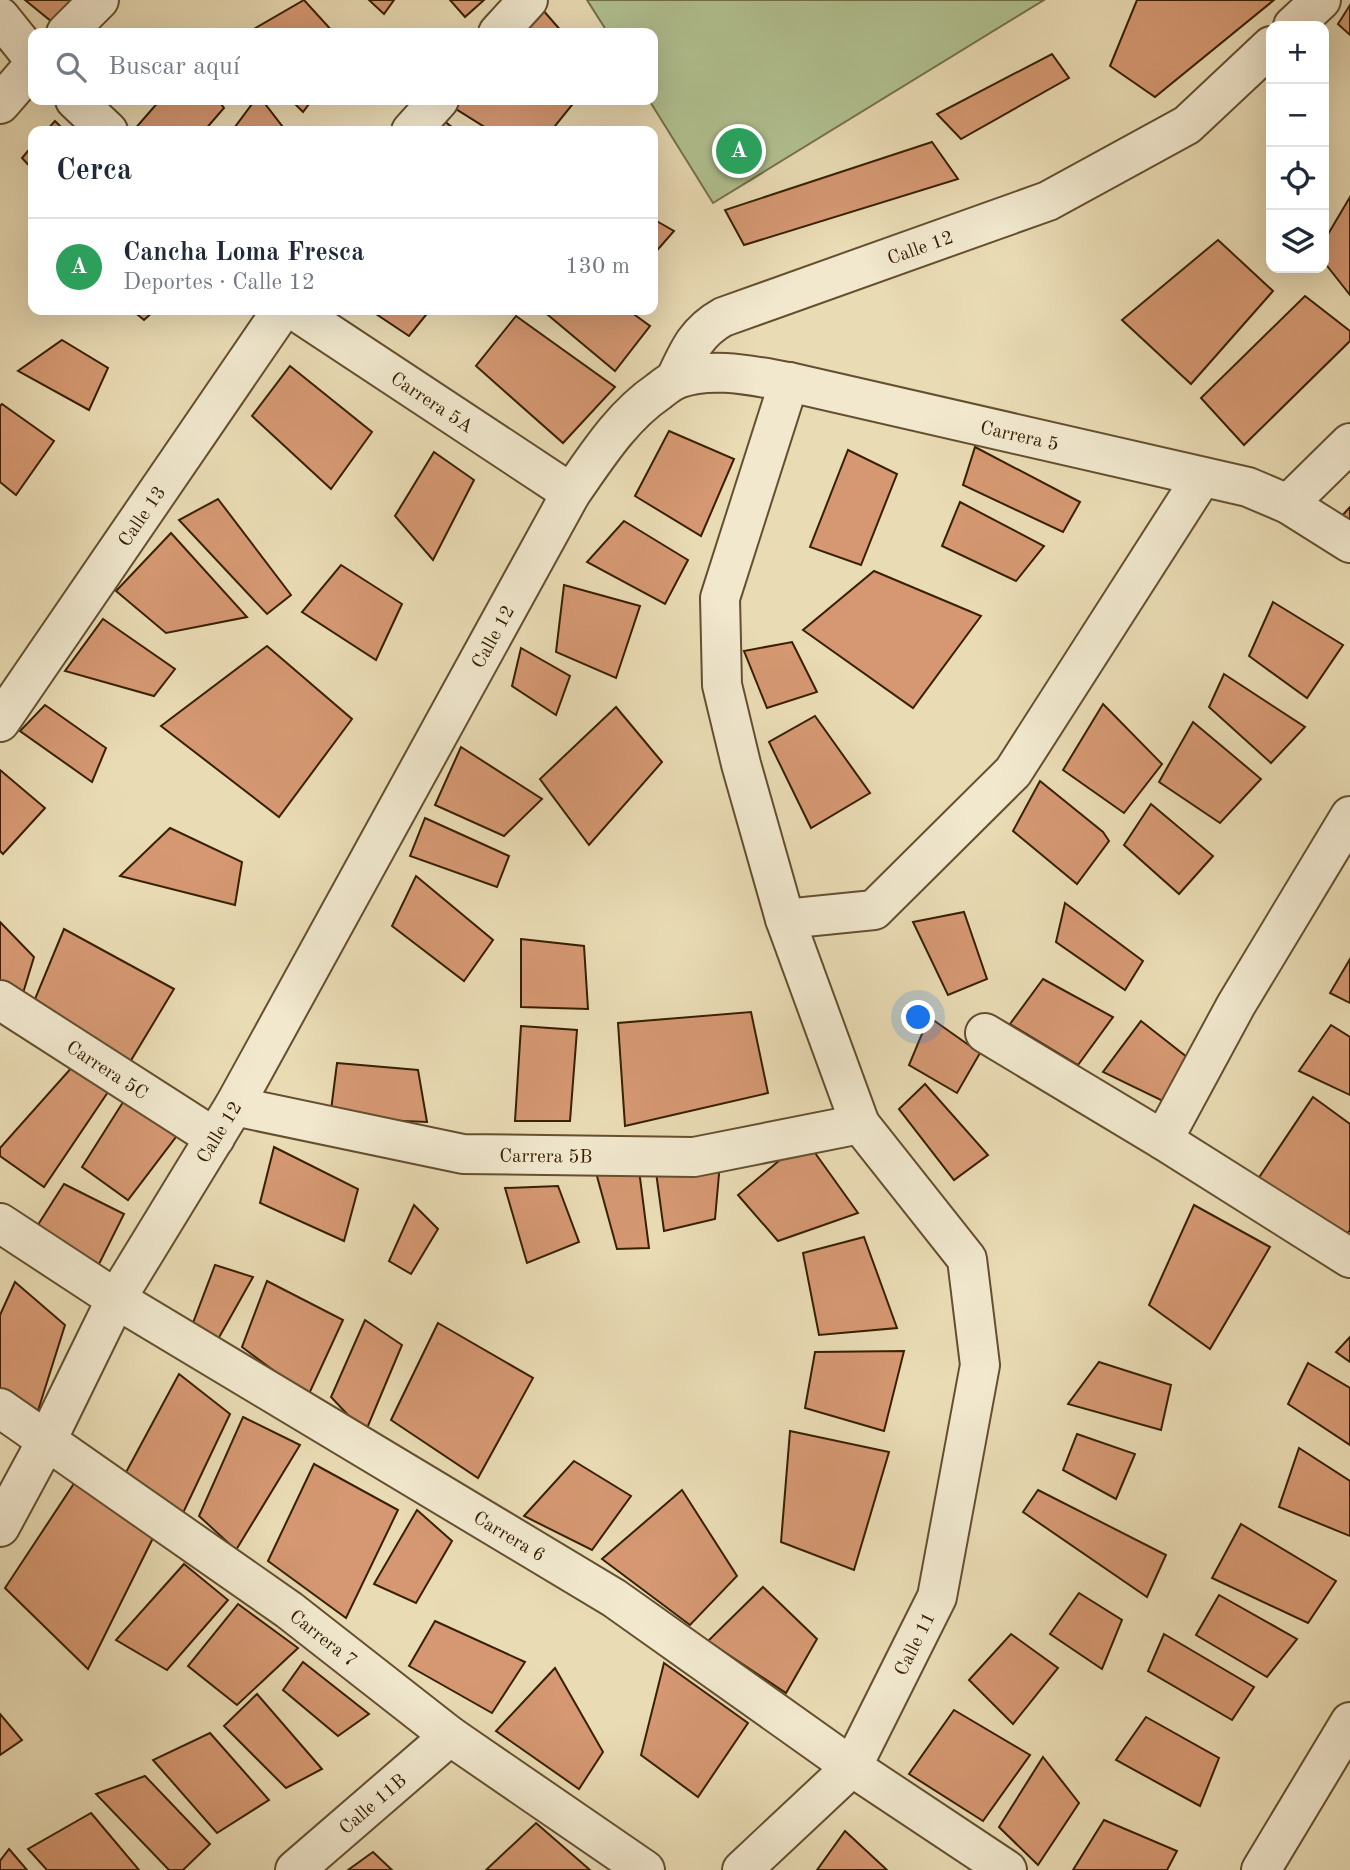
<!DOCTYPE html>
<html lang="es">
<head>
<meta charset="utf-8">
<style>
  :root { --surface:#fff; --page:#f6f6f7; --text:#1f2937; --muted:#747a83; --line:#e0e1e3; --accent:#1a73e8 }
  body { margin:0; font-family:"Old Standard TT",serif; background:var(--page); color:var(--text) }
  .controls { position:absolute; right:21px; top:21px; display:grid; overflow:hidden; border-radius:14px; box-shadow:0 7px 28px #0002 }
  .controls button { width:63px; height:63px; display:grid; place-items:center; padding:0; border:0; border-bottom:2px solid var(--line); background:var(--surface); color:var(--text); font:35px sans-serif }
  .you { position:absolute; left:919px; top:1018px; width:24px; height:24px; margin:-18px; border:5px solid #fff; border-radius:50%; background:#1a73e8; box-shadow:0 0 0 10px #1a73e833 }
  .badge { display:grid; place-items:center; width:46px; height:46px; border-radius:50%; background:var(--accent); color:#fff; font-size:23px; font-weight:700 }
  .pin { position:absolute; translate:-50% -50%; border:4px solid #fff; box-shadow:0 2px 7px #0006 }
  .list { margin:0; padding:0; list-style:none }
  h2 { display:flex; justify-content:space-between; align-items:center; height:91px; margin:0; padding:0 28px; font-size:30px }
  h2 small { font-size:23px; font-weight:400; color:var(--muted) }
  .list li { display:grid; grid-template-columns:46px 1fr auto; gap:21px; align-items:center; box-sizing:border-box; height:98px; padding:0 28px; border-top:2px solid var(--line) }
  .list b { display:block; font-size:26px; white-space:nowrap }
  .list p { margin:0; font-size:23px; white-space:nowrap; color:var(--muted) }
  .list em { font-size:23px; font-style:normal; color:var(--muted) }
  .icon { flex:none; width:38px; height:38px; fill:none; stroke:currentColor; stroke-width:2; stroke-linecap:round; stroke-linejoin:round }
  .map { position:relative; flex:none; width:1350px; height:1870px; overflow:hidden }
  .search { position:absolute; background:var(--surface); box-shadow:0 7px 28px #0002; left:28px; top:28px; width:630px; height:77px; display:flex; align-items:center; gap:18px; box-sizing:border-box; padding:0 24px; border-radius:14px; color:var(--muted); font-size:26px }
  .panel { position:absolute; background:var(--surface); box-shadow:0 7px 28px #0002; left:28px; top:126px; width:630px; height:189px; border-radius:14px }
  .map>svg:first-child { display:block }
</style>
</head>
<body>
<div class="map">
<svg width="1350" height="1870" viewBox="0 0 1350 1870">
  <rect width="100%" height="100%" fill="#e9dbb4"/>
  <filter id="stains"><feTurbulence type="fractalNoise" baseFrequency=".00286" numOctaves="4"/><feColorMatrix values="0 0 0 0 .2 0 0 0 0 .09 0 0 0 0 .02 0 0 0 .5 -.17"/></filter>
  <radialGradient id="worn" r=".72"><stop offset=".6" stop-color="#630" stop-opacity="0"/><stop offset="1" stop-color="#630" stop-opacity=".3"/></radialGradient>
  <path fill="#b1c191" stroke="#747049" stroke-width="2" d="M587 0H1044L713 203 649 100H653V33H608Z"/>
  <g fill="#d59872" stroke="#382001" stroke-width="2">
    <path d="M25 0H77L57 26Z"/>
    <path d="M304 0 334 33H247Z"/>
    <path d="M369 0H394L384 14Z"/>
    <path d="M450 0H484L465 17Z"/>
    <path d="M1137 0H1274L1155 97 1110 66Z"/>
    <path d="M1350 5V35L1338 24Z"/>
    <path d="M542 9 563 33H518Z"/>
    <path d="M1052 54 1069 78 961 139 937 114Z"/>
    <path d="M160 100H218L224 108 204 131H133Z"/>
    <path d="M255 100H262L286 131H232Z"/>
    <path d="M291 100H312L303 112Z"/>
    <path d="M452 100H576L551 131H491L448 104Z"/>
    <path d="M434 113 457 131H424Z"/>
    <path d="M55 121 65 131H46Z"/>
    <path d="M932 142 958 179 744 245 725 210Z"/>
    <path d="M33 145V170L22 158Z"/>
    <path d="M1350 197V295L1324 262V241Z"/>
    <path d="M653 219 674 231 653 255Z"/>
    <path d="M1218 240 1273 291 1191 384 1122 320Z"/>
    <path d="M1305 296 1350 331V341L1244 445 1201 398Z"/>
    <path d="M132 310H155L144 320Z"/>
    <path d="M370 310H430L409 336Z"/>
    <path d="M542 310H628L650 326 615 371Z"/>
    <path d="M516 316 615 387 563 443 476 366Z"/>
    <path d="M62 340 108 368 89 410 18 371Z"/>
    <path d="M290 366 372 432 331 489 252 416Z"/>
    <path d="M2 404 54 441 16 495 0 482V406Z"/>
    <path d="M669 431 734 459 701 536 635 496Z"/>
    <path d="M975 447 1080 502 1063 532 963 485Z"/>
    <path d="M848 450 897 474 861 565 810 547Z"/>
    <path d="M434 452 474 480 433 560 395 516Z"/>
    <path d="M218 499 291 595 267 614 179 520Z"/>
    <path d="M960 502 1044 546 1016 581 942 546Z"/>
    <path d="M1350 507V526L1340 518Z"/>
    <path d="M624 521 688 560 665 604 587 562Z"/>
    <path d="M171 533 247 617 166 633 116 591Z"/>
    <path d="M341 565 402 604 376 660 302 612Z"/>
    <path d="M874 571 981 616 913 708 803 630Z"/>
    <path d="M564 585 640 606 616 678 556 652Z"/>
    <path d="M1273 602 1343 645 1307 698 1249 656Z"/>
    <path d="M103 619 175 669 154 696 65 671Z"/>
    <path d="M792 642 817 692 767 708 744 651Z"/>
    <path d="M267 646 352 719 279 817 161 726Z"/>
    <path d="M521 648 570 676 556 715 512 686Z"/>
    <path d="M1224 674 1305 727 1271 763 1209 707Z"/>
    <path d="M1103 704 1162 764 1124 813 1063 770Z"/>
    <path d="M45 705 106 748 92 782 20 731Z"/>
    <path d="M616 707 662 762 589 845 540 779Z"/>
    <path d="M815 716 870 793 811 828 769 742Z"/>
    <path d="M1193 722 1261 779 1220 823 1159 782Z"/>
    <path d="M461 747 542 799 504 836 435 805Z"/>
    <path d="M0 770 45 808 3 854 0 851Z"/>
    <path d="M1040 781 1103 832 1109 841 1077 884 1013 831Z"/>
    <path d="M1151 804 1213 856 1179 894 1124 845Z"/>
    <path d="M425 818 509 856 497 887 410 856Z"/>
    <path d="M170 828 242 862 235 905 120 876Z"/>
    <path d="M416 876 493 940 464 981 392 926Z"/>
    <path d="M1065 903 1143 961 1125 990 1056 942Z"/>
    <path d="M964 912 987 979 948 995 913 922Z"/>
    <path d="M0 922 34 957 20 1003 0 991Z"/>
    <path d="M64 929 174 989 130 1062 35 999Z"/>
    <path d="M521 939 584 946 588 1009 521 1007Z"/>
    <path d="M1350 959V1003L1330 993Z"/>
    <path d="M1043 979 1113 1017 1078 1065 1010 1024Z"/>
    <path d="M751 1012 768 1093 625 1126 618 1023Z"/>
    <path d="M929 1017 980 1053 957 1093 909 1065Z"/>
    <path d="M1141 1021 1192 1061 1169 1104 1103 1072Z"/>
    <path d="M1331 1025 1350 1037V1095L1299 1071Z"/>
    <path d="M521 1026 577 1030 570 1121H515Z"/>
    <path d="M81 1057 108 1092 44 1187 0 1156V1148Z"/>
    <path d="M337 1063 418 1070 427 1122 330 1118Z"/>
    <path d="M925 1084 988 1155 954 1180 899 1109Z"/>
    <path d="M1313 1097 1350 1124V1230L1343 1239 1258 1179Z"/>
    <path d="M125 1099 182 1129 128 1200 82 1167Z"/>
    <path d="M805 1139 858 1213 778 1241 738 1195Z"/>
    <path d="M274 1147 358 1189 344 1241 260 1203Z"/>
    <path d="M720 1163 715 1219 664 1231 655 1165Z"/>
    <path d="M595 1169 639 1170 649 1248 617 1249Z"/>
    <path d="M64 1184 124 1214 93 1276 34 1231Z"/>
    <path d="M558 1186 579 1242 527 1263 505 1188Z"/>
    <path d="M414 1205 438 1229 411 1274 389 1261Z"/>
    <path d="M1194 1205 1270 1247 1210 1349 1149 1305Z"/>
    <path d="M864 1237 897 1328 819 1335 803 1253Z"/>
    <path d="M215 1265 253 1277 217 1341 193 1323Z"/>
    <path d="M267 1281 343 1320 308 1396 242 1347Z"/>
    <path d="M15 1282 65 1325 36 1417 0 1401V1315Z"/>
    <path d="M365 1320 402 1345 365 1433 331 1397Z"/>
    <path d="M438 1323 533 1378 478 1478 391 1420Z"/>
    <path d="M1350 1337V1362L1336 1352Z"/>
    <path d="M904 1351 884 1431 805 1408 815 1352Z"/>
    <path d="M1099 1362 1171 1385 1161 1430 1068 1404Z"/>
    <path d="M1308 1363 1350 1388V1445L1288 1404Z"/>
    <path d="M179 1374 230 1414 182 1515 124 1476Z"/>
    <path d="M243 1417 300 1445 236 1550 199 1516Z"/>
    <path d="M790 1431 889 1452 854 1570 781 1542Z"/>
    <path d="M1077 1434 1135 1454 1116 1499 1063 1470Z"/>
    <path d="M1299 1448 1350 1481V1536L1279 1507Z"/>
    <path d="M574 1461 631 1496 592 1550 524 1516Z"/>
    <path d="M314 1464 398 1510 346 1618 268 1561Z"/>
    <path d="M75 1482 153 1538 88 1669 5 1588Z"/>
    <path d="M682 1490 737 1576 690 1625 602 1559Z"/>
    <path d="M1038 1490 1166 1555 1147 1597 1023 1512Z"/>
    <path d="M417 1510 452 1541 416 1603 374 1584Z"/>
    <path d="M1241 1524 1336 1581 1308 1623 1212 1578Z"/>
    <path d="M184 1564 228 1600 167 1670 116 1640Z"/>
    <path d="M763 1587 817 1639 786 1693 708 1641Z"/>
    <path d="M1079 1593 1122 1620 1102 1669 1050 1634Z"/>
    <path d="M1219 1595 1297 1639 1267 1677 1196 1635Z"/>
    <path d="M238 1604 298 1648 237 1705 188 1666Z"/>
    <path d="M435 1621 525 1662 492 1713 409 1666Z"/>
    <path d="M1011 1634 1058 1668 1013 1724 969 1680Z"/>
    <path d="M1164 1634 1254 1687 1232 1720 1148 1671Z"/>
    <path d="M303 1662 369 1714 338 1736 283 1690Z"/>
    <path d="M664 1663 748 1723 698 1797 641 1755Z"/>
    <path d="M555 1668 603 1752 579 1789 496 1731Z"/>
    <path d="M257 1694 322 1769 286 1788 224 1726Z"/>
    <path d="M954 1710 1030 1755 983 1821 909 1774Z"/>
    <path d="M0 1714 22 1740 0 1755Z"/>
    <path d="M1146 1717 1219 1758 1200 1806 1116 1760Z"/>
    <path d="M210 1733 269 1800 217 1833 153 1760Z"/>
    <path d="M1043 1757 1079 1803 1038 1865 999 1827Z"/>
    <path d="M145 1776 210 1844 183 1870H169L96 1794Z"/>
    <path d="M91 1813 139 1870H47L28 1849Z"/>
    <path d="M1104 1820 1177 1851 1167 1870H1073Z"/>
    <path d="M536 1823 590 1870H486Z"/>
    <path d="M845 1831 887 1870H817Z"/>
    <path d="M9 1849 27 1870H0V1861Z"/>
    <path d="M373 1852 392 1870H348Z"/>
  </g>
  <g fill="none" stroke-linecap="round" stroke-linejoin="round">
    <defs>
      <g id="minor">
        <path d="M0 17 33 58"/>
        <path d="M1293 26 1321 0"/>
        <path d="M66 33 99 0"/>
        <path d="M498 33 528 0"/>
        <path d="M75 100 108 131"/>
        <path d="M0 104 33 66"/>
        <path d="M411 131 439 100"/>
        <path id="s1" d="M294 310 571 493"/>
        <path id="s2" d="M675 380C688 352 696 332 723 317L1048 201 1187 125 1271 46"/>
        <path d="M1288 504 1350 443"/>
        <path id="s3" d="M0 722 282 310"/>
        <path d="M785 919 874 910 1013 772 1202 477"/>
        <path id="s4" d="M0 1000 215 1138"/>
        <path d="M985 1033 1163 1140 1350 1258"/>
        <path id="s5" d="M234 1106 463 1154 694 1157 860 1124"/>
        <path d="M1163 1140 1236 1005 1350 816"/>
        <path id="s6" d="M0 1223 116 1299 614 1598 852 1767 1007 1870"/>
        <path id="s7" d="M0 1408 289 1610 450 1736 645 1870"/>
        <path id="s8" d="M295 1870 450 1736"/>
        <path id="s9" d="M742 1870 852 1767 937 1597 980 1365 967 1259 860 1124 785 919 741 764 722 685 720 598 789 382"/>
        <path d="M1261 1870 1350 1722"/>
      </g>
      <g id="tertiary">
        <path id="s10" d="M0 1527 47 1440 116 1299 234 1106 571 493C597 456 621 417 659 391 664 387 670 382 677 379 712 366 753 376 789 382L1248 487 1288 504 1350 543"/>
      </g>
    </defs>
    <use href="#minor" stroke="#644f2e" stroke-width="42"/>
    <use href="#tertiary" stroke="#644f2e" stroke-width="42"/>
    <use href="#minor" stroke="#f1e8ce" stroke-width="38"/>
    <use href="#tertiary" stroke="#f1e8ce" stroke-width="38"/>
  </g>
  <g text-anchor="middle" stroke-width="7" stroke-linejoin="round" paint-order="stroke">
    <g font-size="19" fill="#382001" stroke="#f1e8ce">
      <text dy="7" stroke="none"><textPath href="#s2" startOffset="290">Calle 12</textPath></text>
      <text dy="7" stroke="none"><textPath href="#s1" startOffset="166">Carrera 5A</textPath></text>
      <text dy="7" stroke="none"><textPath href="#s10" startOffset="1689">Carrera 5</textPath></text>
      <text dy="7" stroke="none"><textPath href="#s3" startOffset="250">Calle 13</textPath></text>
      <text dy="7" stroke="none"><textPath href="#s10" startOffset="1018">Calle 12</textPath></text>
      <text dy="7" stroke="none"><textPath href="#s4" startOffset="128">Carrera 5C</textPath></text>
      <text dy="7" stroke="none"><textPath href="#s10" startOffset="452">Calle 12</textPath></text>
      <text dy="7" stroke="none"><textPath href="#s5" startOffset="317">Carrera 5B</textPath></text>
      <text dy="7" stroke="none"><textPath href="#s6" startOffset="598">Carrera 6</textPath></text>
      <text dy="7" stroke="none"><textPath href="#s7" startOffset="397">Carrera 7</textPath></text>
      <text dy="7" stroke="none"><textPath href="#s9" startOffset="289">Calle 11</textPath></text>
      <text dy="7" stroke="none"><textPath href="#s8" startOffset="102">Calle 11B</textPath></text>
    </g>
  </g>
  <rect width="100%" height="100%" filter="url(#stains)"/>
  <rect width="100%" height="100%" fill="url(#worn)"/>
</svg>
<div class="controls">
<button>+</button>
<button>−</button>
<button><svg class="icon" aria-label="locate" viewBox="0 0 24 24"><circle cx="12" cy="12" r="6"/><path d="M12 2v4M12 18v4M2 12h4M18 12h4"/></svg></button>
<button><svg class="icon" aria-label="layers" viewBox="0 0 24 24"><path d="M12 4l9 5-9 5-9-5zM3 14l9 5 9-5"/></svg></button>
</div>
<div class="you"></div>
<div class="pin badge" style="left:739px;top:151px;background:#2e9e5b">A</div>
<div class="search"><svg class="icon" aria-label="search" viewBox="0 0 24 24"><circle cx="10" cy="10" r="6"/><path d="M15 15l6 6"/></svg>Buscar aquí</div>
<section class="panel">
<h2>Cerca<small></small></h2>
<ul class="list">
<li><span class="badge" style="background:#2e9e5b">A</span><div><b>Cancha Loma Fresca</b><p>Deportes · Calle 12</p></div><em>130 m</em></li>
</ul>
</section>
</div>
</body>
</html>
